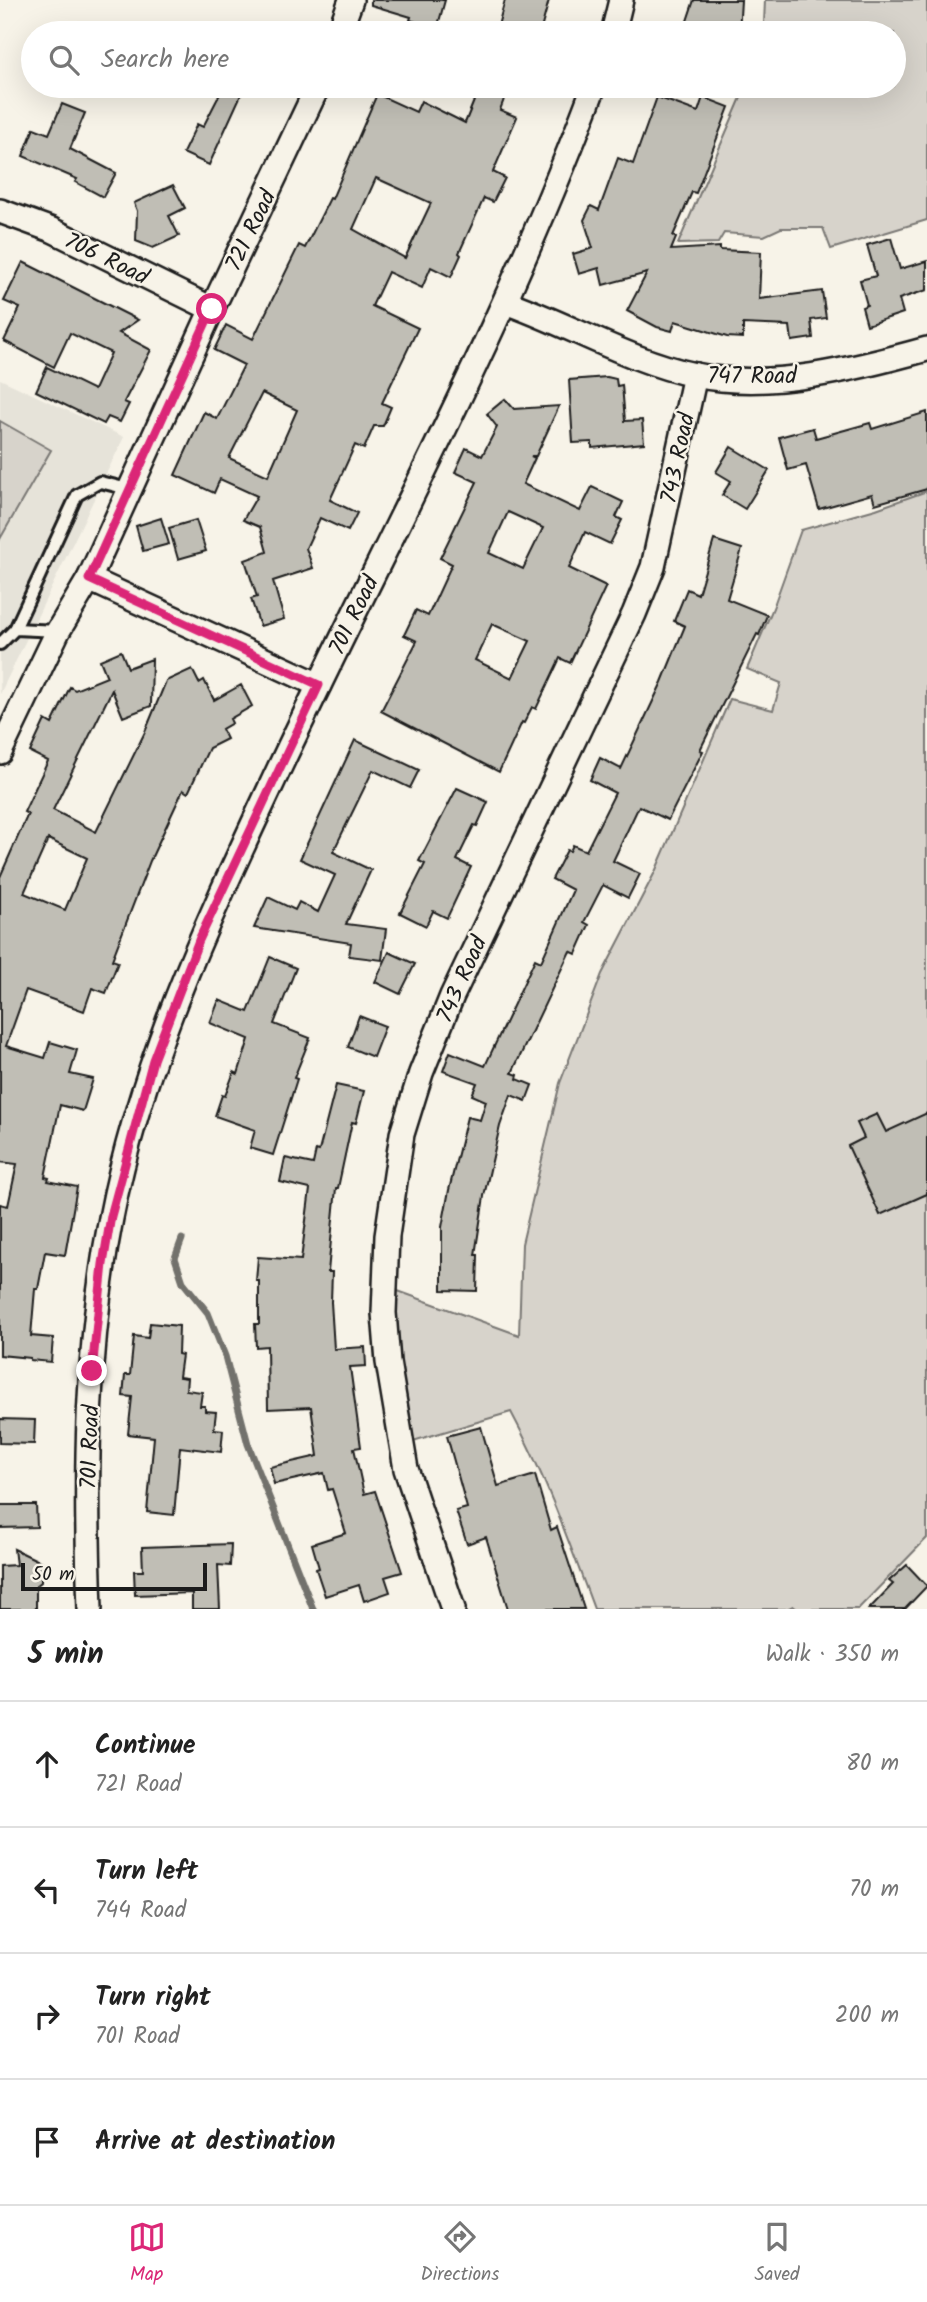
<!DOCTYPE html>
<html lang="en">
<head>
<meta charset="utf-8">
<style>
  :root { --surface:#fff; --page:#f2f2f2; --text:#222; --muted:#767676; --line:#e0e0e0; --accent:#db2777 }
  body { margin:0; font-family:Kalam,sans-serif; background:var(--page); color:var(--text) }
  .scale { position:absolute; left:21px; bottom:18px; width:186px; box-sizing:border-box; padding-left:7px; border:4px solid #1c1c1c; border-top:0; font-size:19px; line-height:24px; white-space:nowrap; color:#1c1c1c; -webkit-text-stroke:5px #f7f3e8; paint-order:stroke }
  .stop { position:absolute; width:21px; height:21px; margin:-16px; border:5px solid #db2777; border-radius:50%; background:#fff }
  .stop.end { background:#db2777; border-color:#fff; box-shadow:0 2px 7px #0008 }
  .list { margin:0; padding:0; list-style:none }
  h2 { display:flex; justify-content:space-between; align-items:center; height:91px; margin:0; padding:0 28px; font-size:30px }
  h2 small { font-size:23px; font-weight:400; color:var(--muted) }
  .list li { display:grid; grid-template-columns:46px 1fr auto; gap:21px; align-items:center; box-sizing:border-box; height:126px; padding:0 28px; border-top:2px solid var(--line) }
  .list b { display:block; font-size:26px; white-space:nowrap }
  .list p { margin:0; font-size:23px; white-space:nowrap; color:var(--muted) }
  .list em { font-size:23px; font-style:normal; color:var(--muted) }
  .icon { flex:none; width:38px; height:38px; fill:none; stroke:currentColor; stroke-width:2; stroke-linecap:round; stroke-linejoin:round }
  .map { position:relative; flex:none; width:927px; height:1609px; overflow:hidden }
  .search { position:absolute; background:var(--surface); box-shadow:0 7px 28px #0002; left:21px; right:21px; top:21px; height:77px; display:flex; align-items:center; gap:18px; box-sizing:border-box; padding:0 24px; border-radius:38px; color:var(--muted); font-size:26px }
  .sheet { height:595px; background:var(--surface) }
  nav { display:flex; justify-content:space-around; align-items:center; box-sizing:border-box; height:98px; border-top:2px solid var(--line); background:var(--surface); font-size:19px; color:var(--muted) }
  nav a { display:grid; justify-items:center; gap:4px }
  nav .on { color:var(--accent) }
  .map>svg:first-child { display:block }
</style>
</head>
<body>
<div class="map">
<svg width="927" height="1609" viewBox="0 0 927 1609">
  <rect width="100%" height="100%" fill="#f7f3e8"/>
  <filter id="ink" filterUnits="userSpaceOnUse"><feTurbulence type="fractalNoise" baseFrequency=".0143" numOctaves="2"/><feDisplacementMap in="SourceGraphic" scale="14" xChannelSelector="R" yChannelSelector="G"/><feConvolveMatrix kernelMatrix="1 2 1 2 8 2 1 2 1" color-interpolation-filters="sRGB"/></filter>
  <g filter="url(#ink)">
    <path fill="#e6e3d9" d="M0 379 124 437 0 694Z"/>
    <g fill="#d7d3cb" stroke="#7a7874" stroke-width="2">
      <path d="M765 0H927V220L831 249 823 228H781L764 236 724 233 718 243 678 244 746 86H894V33H742L741 30 764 24Z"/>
      <path d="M0 421 51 450 0 539Z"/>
      <path d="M927 491V1538L858 1609H797L793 1606 787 1609H594C569 1542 545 1475 511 1412L403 1444 387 1287 519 1335 522 1244 560 1083 602 974 655 872 730 699 773 710 781 683 747 669 773 608 801 530 876 509Z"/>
    </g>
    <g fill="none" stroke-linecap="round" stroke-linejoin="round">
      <path stroke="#72716c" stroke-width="7" d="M182 1239 175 1258 183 1282 208 1313 225 1356 248 1444 313 1609"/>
    </g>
    <g fill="#c0beb5" stroke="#1c1c1c" stroke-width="2" fill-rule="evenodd">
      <path d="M371 0H445L437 29 410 20 411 17 371 5Z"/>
      <path d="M505 0H549L540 33H496Z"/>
      <path d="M694 0H741L739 33H683Z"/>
      <path d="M224 86H245L209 165 183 153 197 124 203 127Z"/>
      <path d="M480 86H509L500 110 517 117 493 172 505 178 493 202 484 198 459 253 461 255 451 277 431 267 422 288 388 272 372 306 418 328 382 403 391 407 383 426H374L364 449 355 445 330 500 357 513 348 531 320 518 306 548 313 568 273 581 284 619 260 626 251 599 257 597 245 560 267 552 260 527 243 520 257 496 220 479 214 493 175 475 204 412 217 419 244 365 214 350 226 325 253 339 299 245 305 248 330 198 332 199 377 94 416 112 421 101 465 123ZM376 178 431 203 405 258 353 229ZM262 393 297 410 268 476 229 458Z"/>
      <path d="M657 97 698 112 703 97 729 107 696 193 692 192 673 236 676 238 671 250 720 247V250L761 252 759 299 822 291 826 318 811 320 813 338 792 341 790 326 743 324V338L727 337 675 321 672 331 657 327 627 311 647 273 603 285 599 268 579 274 573 254 593 248 584 220 591 206 599 210 618 158 633 164Z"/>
      <path d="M62 104 85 113 70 149 116 173 103 197 75 182 77 179 23 156 34 128 49 134Z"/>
      <path d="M173 185 185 208 169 216 179 236 153 248 136 241 137 211 134 203Z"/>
      <path d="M891 238 900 269 927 261V290L899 299 903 313 867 325 862 307 867 305 860 280 876 276 867 245Z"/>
      <path d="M23 262 138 320 119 333 151 350 124 402 129 404 120 422 108 417 104 424 36 391 47 367 94 390 111 353 70 333 54 367 4 341 20 308 4 301Z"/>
      <path d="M607 377 616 379 617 386 622 385 625 421 642 420 644 443 592 448V442L573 443 569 380Z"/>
      <path d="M505 399 514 409 559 406 536 456H531L535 458 523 484 580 511 592 487 623 502 616 517 622 520 610 544 585 532 569 568 606 586 570 663 560 658 536 709 532 707 524 723 522 722 499 772 381 711 417 641 404 635 416 610 428 616 452 564 440 558 477 482 455 472 466 448 482 456 497 427 487 414ZM508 512 543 528 523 569 489 553ZM492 624 530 641 512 678 475 660Z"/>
      <path d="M927 412V489L875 504 872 494 819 509 806 465 788 470 779 437 813 428 816 438 870 423 872 429Z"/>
      <path d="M731 447 769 470 745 509 722 495 731 481 716 472Z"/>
      <path d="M161 518 169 544 143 551 136 526Z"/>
      <path d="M196 520 206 551 178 559 169 528Z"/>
      <path d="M714 540 742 549 727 599 767 615 759 635 757 634 700 750 703 751 668 820 639 806 613 861 640 874 628 898 603 885 584 922 589 925 576 954 570 951 512 1073 518 1075 517 1079 532 1085 526 1101 511 1095 500 1126 484 1196 475 1255H478L477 1291 442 1290V1227L449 1190 467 1117 480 1120 486 1101 472 1095 477 1083 443 1071 450 1052 485 1066 535 959 541 962 573 890 552 879 567 850 570 851 573 845 586 851 615 793 590 780 600 758 621 769 662 682 685 626 674 621 687 589 698 594Z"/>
      <path d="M121 651 128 668 152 659 151 706 123 717 112 690 53 810 96 832 145 732 166 681 192 669 199 683 204 680 214 700 241 685 252 706 230 719 232 723 222 729 227 739 209 748 188 793 183 790 150 861 112 960 118 962 106 993 92 988 84 1011 26 990 6 1046 45 1058 50 1042 77 1050 70 1074 93 1079 83 1111 60 1105 45 1177 49 1178 48 1181 77 1187 65 1255 45 1252 38 1289H35L31 1336 53 1338 51 1362 30 1360V1358L0 1355V1204L8 1206 17 1164 0 1162V877L28 814 24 812 48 761 30 752 45 720 52 724 70 687 75 690 107 677 100 660ZM48 839 87 858 65 910 24 893Z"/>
      <path d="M355 740 419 770 410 788 373 770 333 852 371 870 346 924 386 929 382 960 349 956 351 943 254 928 268 897 295 910 299 902 318 912 335 875 300 859Z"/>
      <path d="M457 788 488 802 477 826 474 825 457 860 471 867 447 918 433 911 426 926 400 913 425 864 419 861Z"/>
      <path d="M389 952 415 964 400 994 375 982Z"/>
      <path d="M270 957 296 968 274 1024 310 1038 294 1078 297 1079 273 1155 250 1148 255 1130 215 1116 222 1095 225 1096 234 1072 238 1074 249 1039 210 1023 219 1000 248 1012Z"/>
      <path d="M359 1016 385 1026 373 1057 348 1047Z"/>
      <path d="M336 1085 364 1091 356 1123 352 1122 338 1188H336L328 1272H332L331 1302 334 1349 365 1347 366 1366 350 1367 361 1447 354 1448 364 1494 375 1491 402 1572 385 1577 390 1592 364 1601 359 1585 325 1596 316 1569 319 1568 312 1544 346 1533 332 1489 328 1490 324 1473 274 1484 270 1467 318 1456 311 1407 268 1409 267 1346 256 1347 255 1324H259V1281H256L258 1257 301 1260 310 1189 280 1182 285 1158 313 1164 316 1150 319 1151Z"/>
      <path d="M927 1113V1194L880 1215 848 1146 864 1138 857 1123 877 1114 886 1132Z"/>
      <path d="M150 1323 179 1326 178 1354 182 1355 179 1377 187 1378 186 1390 202 1392 200 1406H205V1411L216 1412 214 1429 223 1430 221 1452 180 1447 174 1515 147 1512 154 1437 128 1434 132 1397 123 1396 125 1375H130L134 1336 148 1338Z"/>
      <path d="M0 1419 35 1420 34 1444 0 1443Z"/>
      <path d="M481 1427 498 1486 535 1475 551 1530 557 1527 584 1609H508L486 1537 467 1544 456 1511 467 1508 447 1436Z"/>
      <path d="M0 1505H36L37 1527 0 1528Z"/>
      <path d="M231 1544 230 1566 218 1565 220 1609H192V1593L135 1595 134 1571H143L142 1547Z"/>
      <path d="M14 1549 41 1562V1582L36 1586V1609H0V1566L16 1565Z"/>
      <path d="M907 1565 927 1586 905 1609H869L893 1584 889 1581Z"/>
    </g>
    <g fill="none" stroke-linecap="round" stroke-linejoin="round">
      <defs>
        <g id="service">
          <path d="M15 629 77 495 100 482 128 489"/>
          <path d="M0 644 15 629 58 631"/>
        </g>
        <g id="minor">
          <path d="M339 33 351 0"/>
          <path d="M613 33 621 0"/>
          <path d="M0 211 52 230 212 309"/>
          <path d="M505 302C568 324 629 361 695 375 769 391 855 369 927 349"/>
          <path d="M89 579 319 685"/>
          <path d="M0 752 58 631 89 579 212 309 318 86"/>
          <path d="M90 1609C85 1479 86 1346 111 1218 140 1066 204 929 269 790 378 556 504 329 594 86"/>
          <path d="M453 1609 406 1469 388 1362 384 1313 387 1236 402 1134 421 1073 452 996 634 614 653 567 695 375"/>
        </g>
      </defs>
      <use href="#service" stroke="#1c1c1c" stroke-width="16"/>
      <use href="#minor" stroke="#1c1c1c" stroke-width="28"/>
      <use href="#service" stroke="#f7f3e8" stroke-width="10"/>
      <use href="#minor" stroke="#f7f3e8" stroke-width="23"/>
    </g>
  </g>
  <g fill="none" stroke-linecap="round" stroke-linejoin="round" filter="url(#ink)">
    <path stroke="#db2777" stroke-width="9" d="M92 1371 103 1264 111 1216 153 1060 199 940 319 685 89 579 212 309"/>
  </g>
  <g text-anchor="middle" stroke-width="5" stroke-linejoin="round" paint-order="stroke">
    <g font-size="23" fill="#1c1c1c" stroke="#f7f3e8">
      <text transform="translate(250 230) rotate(-64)" y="8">721 Road</text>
      <text transform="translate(107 258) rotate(26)" y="8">706 Road</text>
      <text x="752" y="383">747 Road</text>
      <text transform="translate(677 458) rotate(-78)" y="8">743 Road</text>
      <text transform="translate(353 615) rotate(-64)" y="8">701 Road</text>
      <text transform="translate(461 979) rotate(-66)" y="8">743 Road</text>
      <text transform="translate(89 1447) rotate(-88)" y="8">701 Road</text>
    </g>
  </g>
</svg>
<div class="scale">50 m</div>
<div class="stop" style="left:212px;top:309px"></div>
<div class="stop end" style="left:92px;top:1371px"></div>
<div class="search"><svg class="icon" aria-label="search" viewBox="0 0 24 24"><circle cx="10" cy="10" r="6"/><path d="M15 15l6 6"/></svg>Search here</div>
</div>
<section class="sheet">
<h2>5 min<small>Walk · 350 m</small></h2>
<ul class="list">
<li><svg class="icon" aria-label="ahead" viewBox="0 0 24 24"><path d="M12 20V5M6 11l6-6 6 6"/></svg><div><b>Continue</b><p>721 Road</p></div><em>80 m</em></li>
<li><svg class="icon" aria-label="left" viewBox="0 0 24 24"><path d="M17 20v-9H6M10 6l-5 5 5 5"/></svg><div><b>Turn left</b><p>744 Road</p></div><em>70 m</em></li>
<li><svg class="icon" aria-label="right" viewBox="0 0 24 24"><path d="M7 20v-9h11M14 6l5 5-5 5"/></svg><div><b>Turn right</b><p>701 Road</p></div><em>200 m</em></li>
<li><svg class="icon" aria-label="arrive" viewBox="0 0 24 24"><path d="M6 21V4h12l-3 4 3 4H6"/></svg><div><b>Arrive at destination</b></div></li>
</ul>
</section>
<nav>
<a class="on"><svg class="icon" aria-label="map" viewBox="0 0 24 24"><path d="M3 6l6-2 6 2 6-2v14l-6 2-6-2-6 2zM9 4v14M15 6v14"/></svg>Map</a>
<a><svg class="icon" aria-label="directions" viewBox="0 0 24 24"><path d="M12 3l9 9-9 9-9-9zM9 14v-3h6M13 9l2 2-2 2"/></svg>Directions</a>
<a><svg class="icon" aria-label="saved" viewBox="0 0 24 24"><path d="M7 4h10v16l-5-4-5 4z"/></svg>Saved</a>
</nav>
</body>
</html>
